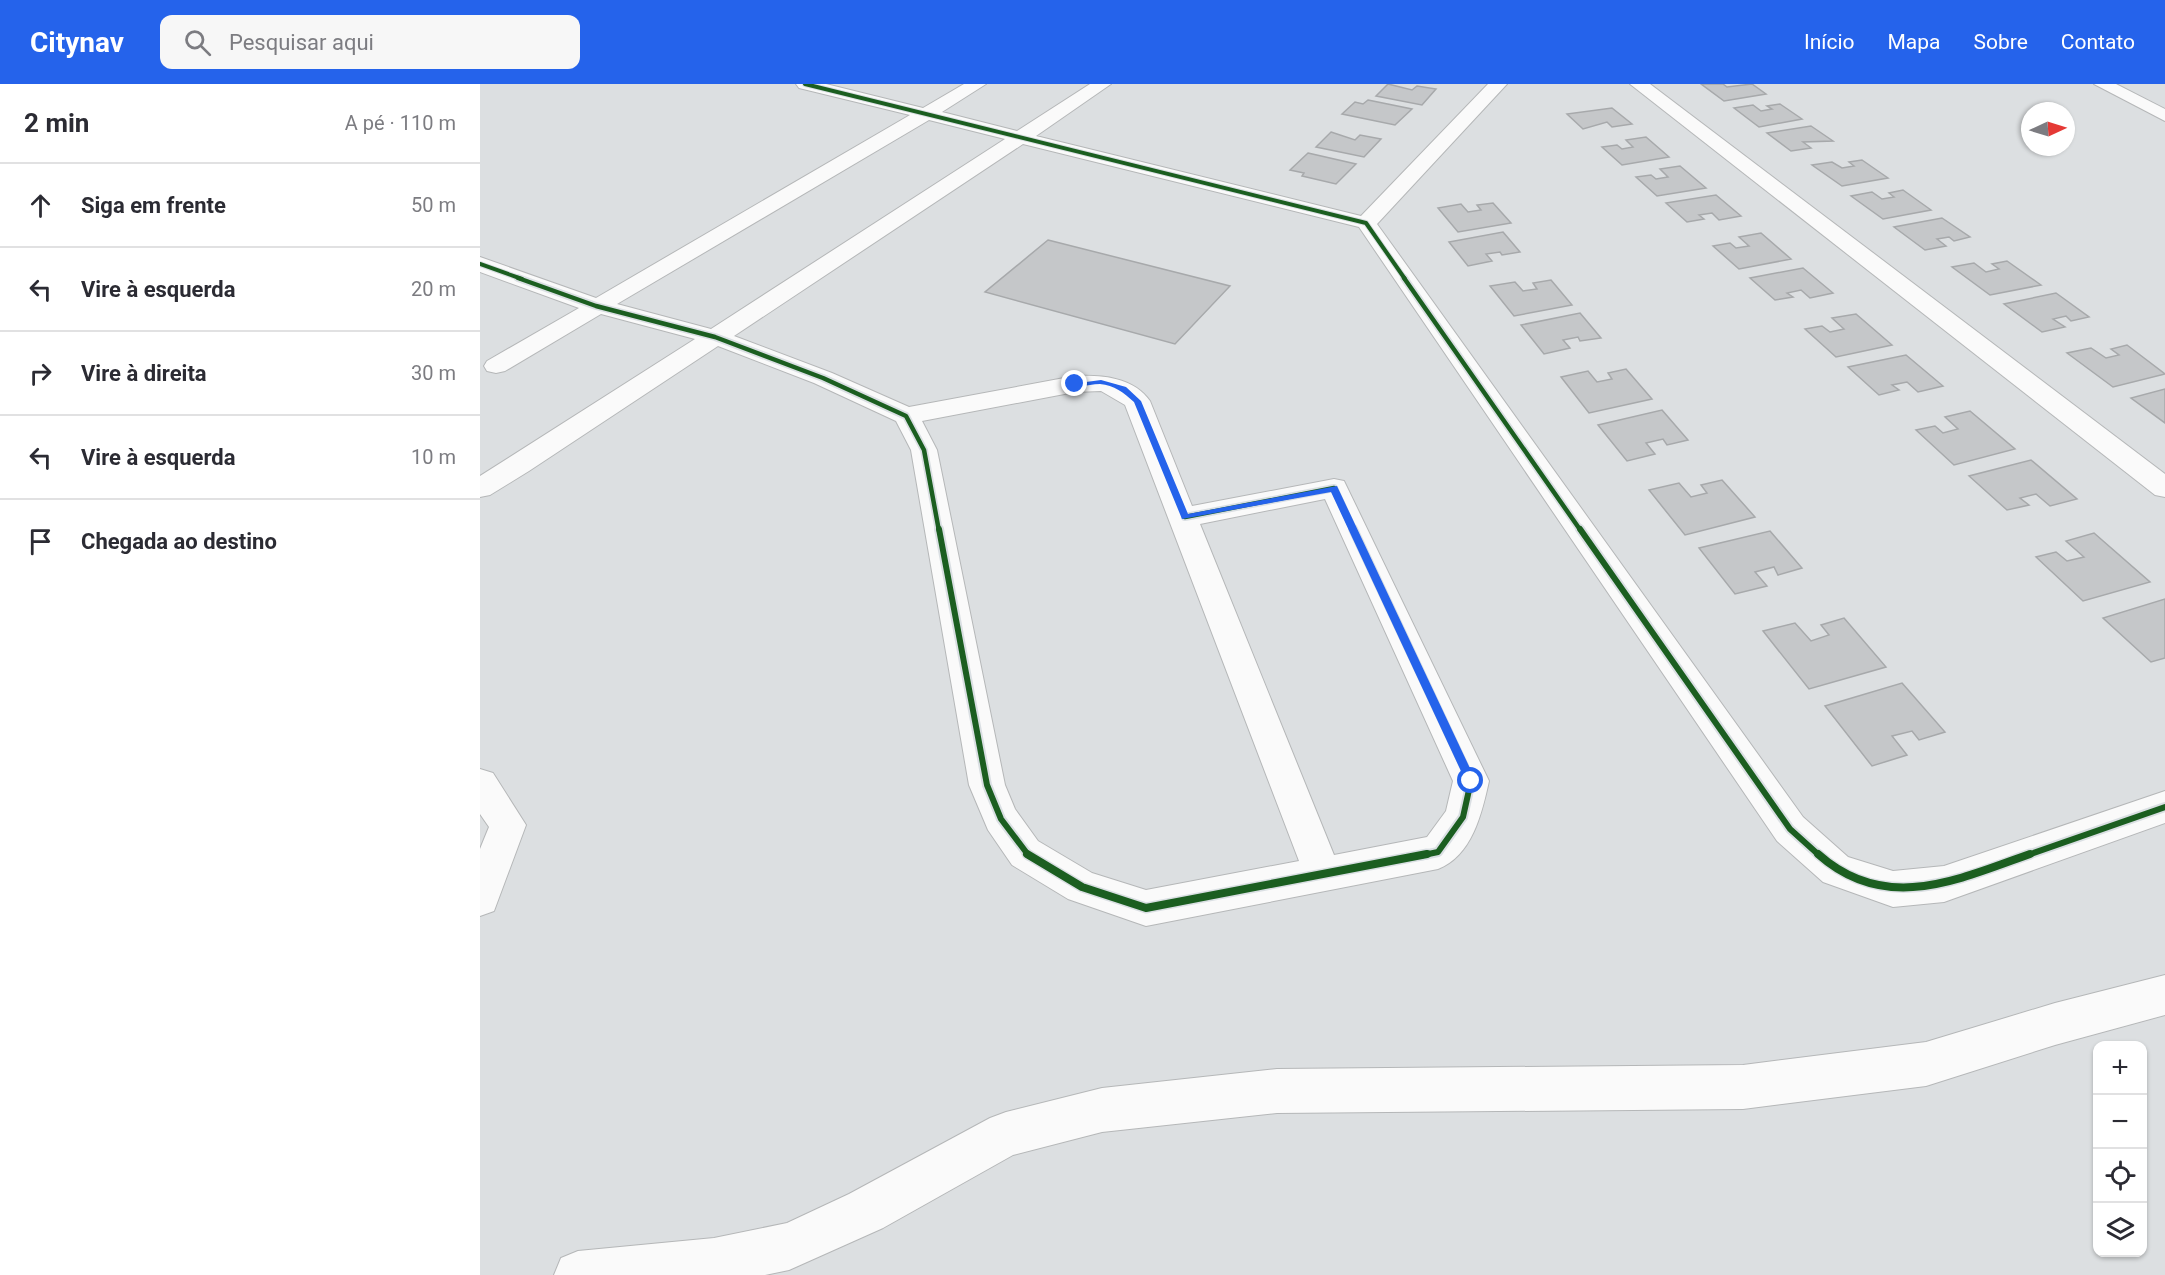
<!DOCTYPE html>
<html lang="pt">
<head>
<meta charset="utf-8">
<style>
  :root { --surface:#fff; --page:#f7f7f7; --text:#2b2b33; --muted:#7c7c81; --line:#e1e1e2; --accent:#2563eb }
  body { margin:0; font-family:Roboto,sans-serif; background:var(--page); color:var(--text) }
  .controls { position:absolute; right:18px; bottom:18px; display:grid; overflow:hidden; border-radius:12px; box-shadow:0 2px 4px #0004 }
  .controls button { width:54px; height:54px; display:grid; place-items:center; padding:0; border:0; border-bottom:2px solid var(--line); background:var(--surface); color:var(--text); font:30px sans-serif }
  .compass { position:absolute; left:1541px; top:18px; width:54px; height:54px; border-radius:50%; background:var(--surface); box-shadow:0 2px 4px #0004; rotate:86deg }
  .stop { position:absolute; width:18px; height:18px; margin:-14px; border:4px solid #2563eb; border-radius:50%; background:#fff }
  .stop.end { background:#2563eb; border-color:#fff; box-shadow:0 2px 6px #0008 }
  .list { margin:0; padding:0; list-style:none }
  h2 { display:flex; justify-content:space-between; align-items:center; height:78px; margin:0; padding:0 24px; font-size:26px }
  h2 small { font-size:20px; font-weight:400; color:var(--muted) }
  .list li { display:grid; grid-template-columns:39px 1fr auto; gap:18px; align-items:center; box-sizing:border-box; height:84px; padding:0 24px; border-top:2px solid var(--line) }
  .list b { display:block; font-size:22px; white-space:nowrap }
  .list em { font-size:20px; font-style:normal; color:var(--muted) }
  .icon { flex:none; width:33px; height:33px; fill:none; stroke:currentColor; stroke-width:2; stroke-linecap:round; stroke-linejoin:round }
  .map { position:relative; flex:none; width:1685px; height:1191px; overflow:hidden }
  header { display:flex; align-items:center; gap:36px; box-sizing:border-box; height:84px; padding:0 30px; background:var(--accent); color:#fff }
  header strong { font-size:28px }
  nav { display:flex; gap:33px; margin-inline-start:auto; font-size:21px }
  .search { width:420px; height:54px; background:var(--page); display:flex; align-items:center; gap:15px; box-sizing:border-box; padding:0 21px; border-radius:12px; color:var(--muted); font-size:22px }
  main { display:flex }
  aside { flex:1; background:var(--surface) }
  .map>svg:first-child { display:block }
</style>
</head>
<body>
<header>
<strong>Citynav</strong>
<div class="search"><svg class="icon" aria-label="search" viewBox="0 0 24 24"><circle cx="10" cy="10" r="6"/><path d="M15 15l6 6"/></svg>Pesquisar aqui</div>
<nav><a>Início</a><a>Mapa</a><a>Sobre</a><a>Contato</a></nav>
</header>
<main>
<aside>
<h2>2 min<small>A pé · 110 m</small></h2>
<ul class="list">
<li><svg class="icon" aria-label="ahead" viewBox="0 0 24 24"><path d="M12 20V5M6 11l6-6 6 6"/></svg><div><b>Siga em frente</b></div><em>50 m</em></li>
<li><svg class="icon" aria-label="left" viewBox="0 0 24 24"><path d="M17 20v-9H6M10 6l-5 5 5 5"/></svg><div><b>Vire à esquerda</b></div><em>20 m</em></li>
<li><svg class="icon" aria-label="right" viewBox="0 0 24 24"><path d="M7 20v-9h11M14 6l5 5-5 5"/></svg><div><b>Vire à direita</b></div><em>30 m</em></li>
<li><svg class="icon" aria-label="left" viewBox="0 0 24 24"><path d="M17 20v-9H6M10 6l-5 5 5 5"/></svg><div><b>Vire à esquerda</b></div><em>10 m</em></li>
<li><svg class="icon" aria-label="arrive" viewBox="0 0 24 24"><path d="M6 21V4h12l-3 4 3 4H6"/></svg><div><b>Chegada ao destino</b></div></li>
</ul>
</aside>
<div class="map">
<svg width="1685" height="1191" viewBox="0 0 1685 1191">
  <rect width="100%" height="100%" fill="#dcdfe1"/>
  <g fill="#c5c7c9" stroke="#a7a9ab" stroke-width="1.5">
    <path d="M908 0 932 6 937 2 956 5 942 21 896 12Z"/>
    <path d="M1221 0H1243L1247 3 1272 0 1286 10 1244 17Z"/>
    <path d="M888 16 932 25 915 41 862 30 875 18 883 20Z"/>
    <path d="M1300 20 1322 35 1279 43 1254 24 1273 21 1281 27 1292 25 1287 22Z"/>
    <path d="M1132 24 1152 40 1132 43 1127 38 1103 45 1087 30Z"/>
    <path d="M1331 42 1353 57 1323 58 1331 64 1311 67 1287 49Z"/>
    <path d="M851 48 875 56 880 51 901 55 884 73 836 63Z"/>
    <path d="M1166 53 1189 73 1142 81 1122 63 1137 61 1142 65 1153 63 1146 56Z"/>
    <path d="M828 69 876 80 856 100 822 92 824 89 810 86Z"/>
    <path d="M1382 76 1408 94 1362 102 1332 81 1352 78 1362 84 1374 82 1369 78Z"/>
    <path d="M1200 82 1226 104 1177 112 1156 93 1171 91 1176 95 1188 93 1180 85Z"/>
    <path d="M1423 106 1451 126 1403 135 1371 112 1392 108 1402 115 1414 113 1409 109Z"/>
    <path d="M1236 111 1261 132 1239 136 1232 129 1219 131 1224 135 1207 138 1186 119Z"/>
    <path d="M1013 119 1031 139 978 148 958 124 981 120 988 128 1001 126 997 121Z"/>
    <path d="M1462 134 1490 153 1474 157 1469 153 1457 155 1466 162 1445 166 1414 143Z"/>
    <path d="M1023 148 1040 168 1022 171 1020 168 1006 170 1012 177 988 182 969 158Z"/>
    <path d="M1281 149 1311 175 1259 185 1233 162 1250 159 1256 164 1269 162 1259 153Z"/>
    <path d="M568 156 750 202 695 260 505 208Z"/>
    <path d="M1527 177 1561 201 1510 211 1472 183 1494 179 1506 188 1519 185 1512 180Z"/>
    <path d="M1323 184 1353 209 1330 214 1321 206 1307 209 1313 213 1295 216 1270 194Z"/>
    <path d="M1071 196 1092 221 1034 232 1010 202 1035 198 1043 207 1057 205 1053 199Z"/>
    <path d="M1576 209 1609 233 1591 237 1586 232 1573 235 1585 243 1562 248 1524 220Z"/>
    <path d="M1100 229 1121 254 1100 257 1098 253 1083 256 1090 264 1064 270 1041 241Z"/>
    <path d="M1376 230 1412 261 1356 273 1325 245 1342 242 1350 248 1364 245 1352 234Z"/>
    <path d="M1647 261 1685 290 1633 303 1587 269 1611 264 1626 274 1639 271 1631 265Z"/>
    <path d="M1426 271 1463 302 1438 308 1427 298 1412 301 1419 306 1399 311 1368 283Z"/>
    <path d="M1146 285 1172 315 1109 329 1081 293 1108 287 1117 298 1132 295 1128 289Z"/>
    <path d="M1685 305V339L1651 314Z"/>
    <path d="M1182 326 1208 356 1187 361 1183 355 1166 359 1175 370 1147 377 1118 341Z"/>
    <path d="M1490 327 1535 365 1474 381 1436 346 1455 342 1463 349 1478 345 1465 333Z"/>
    <path d="M1551 376 1597 415 1570 422 1556 410 1540 414 1549 421 1527 426 1489 392Z"/>
    <path d="M1242 396 1275 433 1205 451 1169 406 1199 399 1211 413 1227 409 1221 401Z"/>
    <path d="M1290 447 1322 484 1298 491 1294 483 1275 488 1287 502 1255 510 1219 464Z"/>
    <path d="M1614 449 1670 498 1603 517 1556 473 1576 468 1587 477 1604 473 1586 457Z"/>
    <path d="M1685 515V574L1671 578 1623 534Z"/>
    <path d="M1364 534 1406 583 1329 605 1283 547 1315 539 1331 557 1349 551 1341 541Z"/>
    <path d="M1422 599 1465 648 1439 656 1432 647 1412 652 1427 671 1392 682 1345 622Z"/>
  </g>
  <g fill="none" stroke-linecap="round" stroke-linejoin="round">
    <defs>
      <g id="street">
        <path d="M316 0H346L443 24 484 0H506L462 28 537 47 610 0H631L556 52 881 132 1008 0H1027L897 140 1323 733 1368 773 1413 787 1464 782 1685 707V739L1464 818 1413 823 1343 798 1297 757 879 143 543 60 254 252 352 289 429 323 595 292C622 291 653 293 670 317L712 422 854 395 864 397 1009 697C1002 729 992 772 958 785L666 842 588 815 532 781 508 746 489 701 431 366 416 337 334 299 238 262 49 387 10 411 0 413V392L215 255 121 230 25 287 16 289 7 287 4 282 7 277 99 224 0 188V173L116 214 430 31 319 4ZM449 36 525 55 231 245 137 220ZM621 307 645 321 819 777 666 806 612 789 558 757 535 725 525 701 457 366 442 337 595 308ZM845 415 973 697 966 727 947 753 854 771 720 440Z"/>
        <path d="M1150 0H1170L1685 390V413L1675 411Z"/>
        <path d="M0 685 13 689 46 741 14 827 0 832V765L9 743 0 730Z"/>
        <path d="M1685 891V931L1575 961 1446 1002 1263 1025 797 1029 622 1048 533 1071 403 1144 309 1186 285 1191H74L81 1174 98 1167 234 1154 307 1139 369 1110 510 1034 526 1028 622 1004 797 985 1263 981 1446 958 1575 919Z"/>
      </g>
      <path id="highway" d="M1614 0H1636L1685 25V37Z"/>
    </defs>
    <use href="#street" stroke="#b5b7b8" stroke-width="2"/>
    <use href="#highway" stroke="#b5b7b8" stroke-width="2"/>
    <use href="#street" fill="#fafafa" fill-rule="evenodd"/>
    <use href="#highway" fill="#fafafa" fill-rule="evenodd"/>
    <defs>
      <g id="cycleway-far3">
        <path d="M325 0 886 139 925 195"/>
        <path d="M0 180 42 195"/>
      </g>
      <g id="cycleway-far2">
        <path d="M38 194 116 222 235 253 343 294 426 332 444 366 459 447"/>
        <path d="M924 194 1101 447"/>
        <path d="M705 433 854 404 874 447"/>
      </g>
      <g id="cycleway-far1">
        <path d="M459 445 507 701 521 735 549 772"/>
        <path d="M873 445 991 697 983 733 958 768 939 772"/>
        <path d="M1100 445 1310 745 1340 772"/>
        <path d="M1545 772 1685 723"/>
      </g>
      <g id="cycleway">
        <path d="M547 770 602 803 666 824 947 770"/>
        <path d="M1338 770C1405 830 1477 796 1550 770"/>
      </g>
    </defs>
    <use href="#cycleway-far3" stroke="#dadfe3" stroke-width="6"/>
    <use href="#cycleway-far2" stroke="#dadfe3" stroke-width="8"/>
    <use href="#cycleway-far1" stroke="#dadfe3" stroke-width="10"/>
    <use href="#cycleway" stroke="#dadfe3" stroke-width="11"/>
    <use href="#cycleway-far3" stroke="#1b5e20" stroke-width="4"/>
    <use href="#cycleway-far2" stroke="#1b5e20" stroke-width="4.5"/>
    <use href="#cycleway-far1" stroke="#1b5e20" stroke-width="6"/>
    <use href="#cycleway" stroke="#1b5e20" stroke-width="8"/>
  </g>
  <path fill="#2563eb" d="M621 296 646 303 661 317 708 430 857 402 996 697 994 700H987L851 408 702 435 654 318C644 309 634 301 620 300 610 300 600 305 591 300Z"/>
</svg>
<div class="controls">
<button>+</button>
<button>−</button>
<button><svg class="icon" aria-label="locate" viewBox="0 0 24 24"><circle cx="12" cy="12" r="6"/><path d="M12 2v4M12 18v4M2 12h4M18 12h4"/></svg></button>
<button><svg class="icon" aria-label="layers" viewBox="0 0 24 24"><path d="M12 4l9 5-9 5-9-5zM3 14l9 5 9-5"/></svg></button>
</div>
<svg class="compass" viewBox="-18 -18 36 36"><path d="M0-13l5 13h-10z" fill="#e53935"/><path d="M0 13l5-13h-10z" fill="#7c7c81"/></svg>
<div class="stop" style="left:991px;top:697px"></div>
<div class="stop end" style="left:595px;top:300px"></div>
</div>
</main>
</body>
</html>
